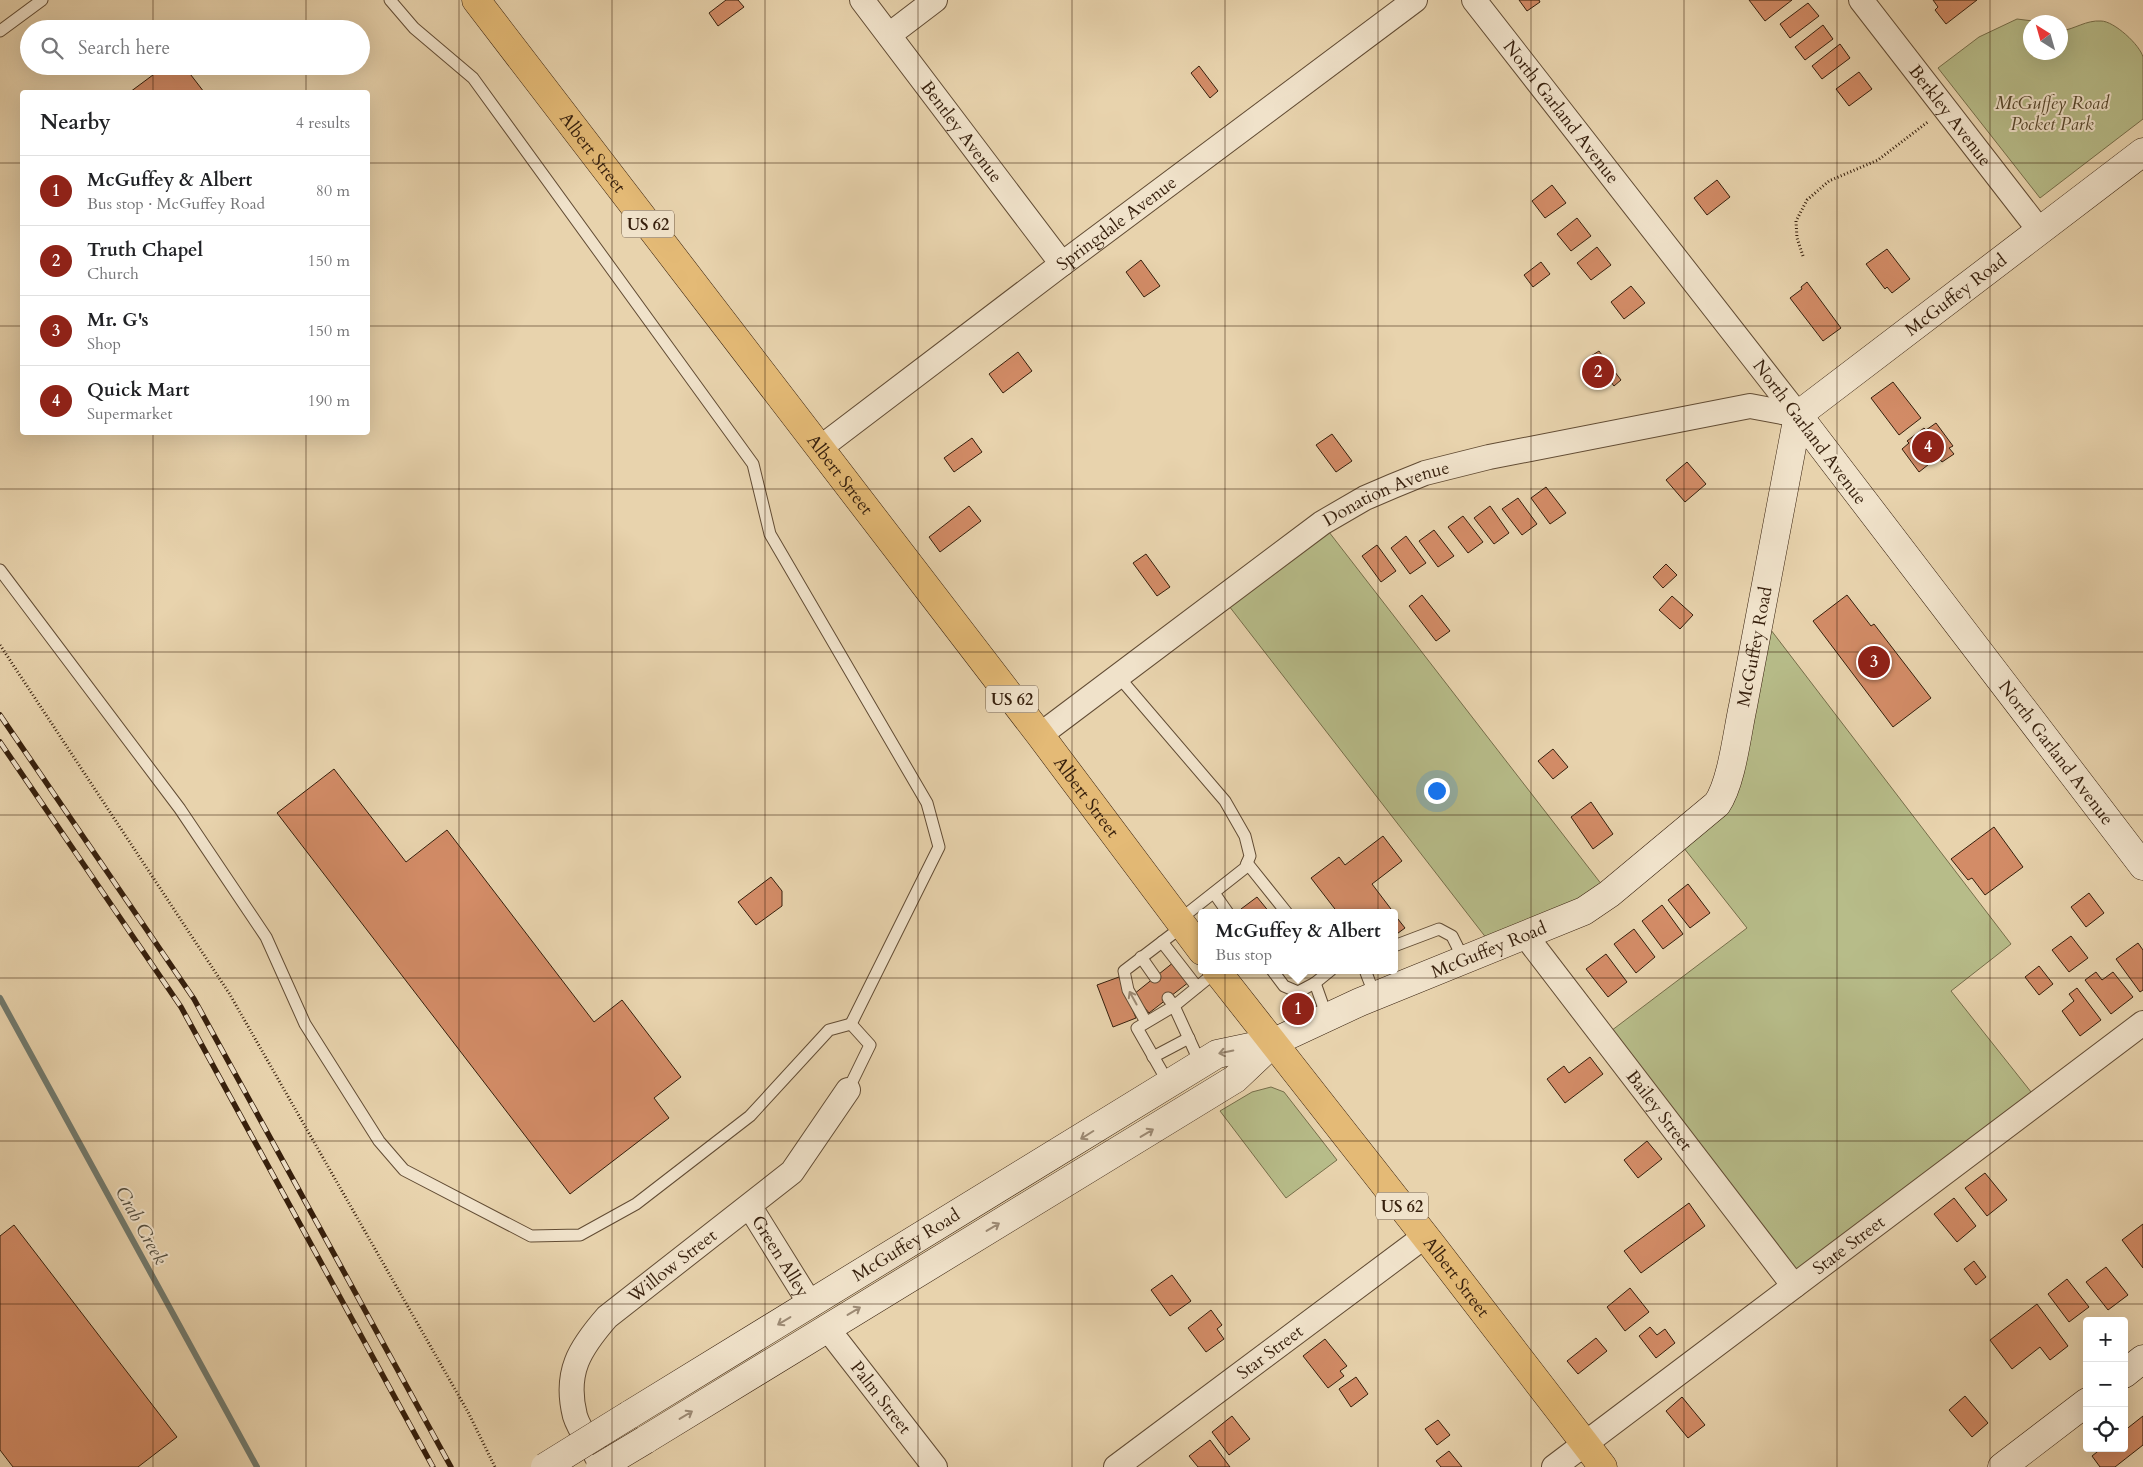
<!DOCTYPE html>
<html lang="en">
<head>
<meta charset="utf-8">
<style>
  :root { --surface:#fff; --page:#f2f2f2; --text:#202124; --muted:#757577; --line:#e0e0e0; --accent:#8f2418 }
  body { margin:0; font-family:Cardo,serif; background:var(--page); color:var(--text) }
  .controls { position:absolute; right:15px; bottom:15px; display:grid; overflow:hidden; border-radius:5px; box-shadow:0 5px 20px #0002 }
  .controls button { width:45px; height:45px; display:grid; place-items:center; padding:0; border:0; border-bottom:1px solid var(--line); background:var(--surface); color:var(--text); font:25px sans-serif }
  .compass { position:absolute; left:2023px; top:15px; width:45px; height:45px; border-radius:50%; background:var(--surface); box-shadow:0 5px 20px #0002; rotate:323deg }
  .you { position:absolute; left:1436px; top:790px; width:18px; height:18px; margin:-12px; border:4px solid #fff; border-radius:50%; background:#1a73e8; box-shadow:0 0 0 8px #1a73e833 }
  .badge { display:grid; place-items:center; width:32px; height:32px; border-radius:50%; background:var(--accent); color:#fff; font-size:16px; font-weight:700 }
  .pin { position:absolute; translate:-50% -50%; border:2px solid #fff; box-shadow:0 1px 5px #0006 }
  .popup { position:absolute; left:1198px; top:909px; width:200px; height:65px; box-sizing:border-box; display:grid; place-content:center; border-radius:5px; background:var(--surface); filter:drop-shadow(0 1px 4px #0005); font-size:16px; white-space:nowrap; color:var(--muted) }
  .popup b { font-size:19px; color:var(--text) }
  .popup::after { content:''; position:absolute; left:50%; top:100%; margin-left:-10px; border:10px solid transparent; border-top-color:var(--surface) }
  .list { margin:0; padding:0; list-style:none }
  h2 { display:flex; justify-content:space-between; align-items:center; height:65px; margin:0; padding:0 20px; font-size:21px }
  h2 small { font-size:16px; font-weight:400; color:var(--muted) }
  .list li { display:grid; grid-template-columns:32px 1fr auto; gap:15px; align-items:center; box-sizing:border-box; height:70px; padding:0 20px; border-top:1px solid var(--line) }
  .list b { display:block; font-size:19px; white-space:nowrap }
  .list p { margin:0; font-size:16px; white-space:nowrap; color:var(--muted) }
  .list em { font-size:16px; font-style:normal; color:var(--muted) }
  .icon { flex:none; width:28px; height:28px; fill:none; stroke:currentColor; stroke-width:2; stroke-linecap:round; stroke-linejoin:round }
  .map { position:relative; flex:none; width:2143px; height:1467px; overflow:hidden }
  .search { position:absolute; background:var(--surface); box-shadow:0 5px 20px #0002; left:20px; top:20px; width:350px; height:55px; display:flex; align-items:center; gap:12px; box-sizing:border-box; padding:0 18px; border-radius:28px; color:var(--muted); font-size:19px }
  .panel { position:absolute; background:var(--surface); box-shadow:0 5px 20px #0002; left:20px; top:90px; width:350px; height:345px; border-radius:5px }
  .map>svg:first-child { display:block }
</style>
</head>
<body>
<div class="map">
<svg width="2143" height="1467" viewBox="0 0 2143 1467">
  <rect width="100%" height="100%" fill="#e8d3ad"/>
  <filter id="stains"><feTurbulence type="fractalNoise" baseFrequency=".004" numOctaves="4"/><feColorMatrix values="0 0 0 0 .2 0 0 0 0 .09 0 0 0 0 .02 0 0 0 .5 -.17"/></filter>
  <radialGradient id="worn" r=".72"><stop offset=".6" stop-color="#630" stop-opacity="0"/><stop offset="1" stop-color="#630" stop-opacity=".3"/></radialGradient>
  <g fill="#b7bc89" stroke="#766e4a">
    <path d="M2017 19 2041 22H2030V52H2060L2061 31C2075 29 2086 20 2101 21 2114 21 2140 45 2143 57 2143 69 2143 105 2143 119L2040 198 1938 68 1979 37Z"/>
    <path d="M1322 523 1609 894 1494 948 1222 597Z"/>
    <path d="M1761 617 2011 944 1951 991 2039 1102 1794 1286 1603 1037 1747 928 1676 838 1717 804Z"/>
    <path d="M1271 1087 1284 1092 1337 1160 1286 1198 1220 1111 1252 1092Z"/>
  </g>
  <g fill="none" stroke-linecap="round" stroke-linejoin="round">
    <path stroke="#717a6e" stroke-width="6" d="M0 998 257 1467"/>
  </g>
  <g fill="#d38c67" stroke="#361f0c">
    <path d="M726 0H738L744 7 718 26 709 13Z"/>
    <path d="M1519 0H1539L1540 2 1527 11Z"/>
    <path d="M1749 0H1792L1765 21Z"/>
    <path d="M1933 0H1977L1946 24 1935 10 1938 7Z"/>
    <path d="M1808 3 1819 16 1790 38 1780 24Z"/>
    <path d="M1823 25 1833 39 1805 60 1795 47Z"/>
    <path d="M1840 44 1850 58 1822 79 1812 66Z"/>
    <path d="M165 66H184L204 92H130Z"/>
    <path d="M1199 66 1218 91 1210 98 1191 73Z"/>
    <path d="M1859 72 1872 89 1849 106 1836 89Z"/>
    <path d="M1717 180 1730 197 1707 215 1694 198Z"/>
    <path d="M1552 185 1566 203 1545 218 1532 201Z"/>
    <path d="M1577 218 1591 236 1571 251 1557 234Z"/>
    <path d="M1597 247 1611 265 1591 280 1577 263Z"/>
    <path d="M1887 249 1910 279 1892 293 1887 287 1885 289 1866 264Z"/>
    <path d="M1141 260 1160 286 1144 297 1126 272Z"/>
    <path d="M1541 262 1550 274 1533 287 1524 275Z"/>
    <path d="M1807 282 1841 328 1823 341 1790 298 1802 289 1801 287Z"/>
    <path d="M1631 286 1645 303 1624 319 1611 302Z"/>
    <path d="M1599 351 1621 380 1614 386 1591 356Z"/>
    <path d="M1018 352 1032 371 1003 393 989 374Z"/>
    <path d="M1893 382 1921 418 1899 435 1871 398Z"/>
    <path d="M1936 423 1953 446 1949 448 1954 454 1942 462 1938 457 1919 472 1902 449 1909 443 1907 441 1924 428 1926 430Z"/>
    <path d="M1332 434 1352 461 1336 472 1316 445Z"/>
    <path d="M972 438 982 452 954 472 944 458Z"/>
    <path d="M1687 462 1706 484 1685 502 1666 480Z"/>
    <path d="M1546 487 1566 513 1550 524 1531 498Z"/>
    <path d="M1518 498 1537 524 1522 535 1502 509Z"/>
    <path d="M969 506 981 521 940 552 929 537Z"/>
    <path d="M1490 506 1509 533 1494 544 1474 518Z"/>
    <path d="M1463 516 1483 542 1468 553 1448 527Z"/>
    <path d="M1434 530 1454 556 1438 567 1419 541Z"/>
    <path d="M1406 536 1426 563 1410 574 1391 548Z"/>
    <path d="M1377 545 1396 571 1381 582 1362 556Z"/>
    <path d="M1146 554 1170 587 1157 596 1133 563Z"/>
    <path d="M1666 564 1677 575 1663 588 1653 577Z"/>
    <path d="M1422 595 1450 631 1436 641 1409 606Z"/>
    <path d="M1847 595 1871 626 1874 624 1931 698 1893 727 1813 621Z"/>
    <path d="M1672 596 1693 615 1680 629 1659 610Z"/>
    <path d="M1553 749 1568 767 1553 779 1538 761Z"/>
    <path d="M334 769 406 862 447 830 594 1022 622 1000 681 1077 654 1098 669 1118 570 1194 277 813Z"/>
    <path d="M1591 802 1613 834 1593 849 1571 817Z"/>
    <path d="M1994 827 2023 867 1985 895 1972 878 1968 880 1951 859Z"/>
    <path d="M1383 836 1402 861 1372 884 1394 913H1338L1311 878 1339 857 1345 865Z"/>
    <path d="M771 877 782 891V906L756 925 738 902Z"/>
    <path d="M1688 884 1710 913 1690 928 1668 900Z"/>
    <path d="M2089 893 2104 913 2086 927 2071 907Z"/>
    <path d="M1257 897 1270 913H1244L1241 909Z"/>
    <path d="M1662 905 1683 934 1663 949 1642 921Z"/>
    <path d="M1394 914 1405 928 1394 936Z"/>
    <path d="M1634 929 1655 957 1636 973 1614 944Z"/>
    <path d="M2071 936 2088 958 2069 972 2052 950Z"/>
    <path d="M2138 943 2143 950V990L2140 992 2116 959Z"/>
    <path d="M1606 954 1627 982 1608 997 1586 969Z"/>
    <path d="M1174 962 1189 982 1149 1013 1134 994Z"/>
    <path d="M2039 966 2053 984 2039 995 2025 977Z"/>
    <path d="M1291 970H1312L1299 981Z"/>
    <path d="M2096 972 2102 980 2113 972 2133 997 2111 1014 2085 980Z"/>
    <path d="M1119 977 1136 1018 1113 1027 1097 985Z"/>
    <path d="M2077 988 2101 1020 2080 1036 2062 1011 2074 1001 2069 994Z"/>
    <path d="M1590 1057 1603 1074 1565 1103 1547 1079 1564 1066 1569 1073Z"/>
    <path d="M1647 1141 1662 1159 1638 1178 1624 1160Z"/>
    <path d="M1985 1173 2007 1200 1987 1216 1965 1188Z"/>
    <path d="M1954 1198 1976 1226 1957 1242 1934 1214Z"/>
    <path d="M1689 1203 1705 1226 1641 1273 1624 1251Z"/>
    <path d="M2143 1224V1268L2122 1240Z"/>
    <path d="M14 1225 177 1437 138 1467H13L0 1450V1236Z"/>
    <path d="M1974 1261 1986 1277 1976 1285 1964 1269Z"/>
    <path d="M2106 1267 2128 1295 2108 1310 2086 1282Z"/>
    <path d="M1172 1275 1191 1301 1170 1316 1151 1290Z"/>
    <path d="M2067 1279 2089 1307 2069 1322 2048 1294Z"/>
    <path d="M1630 1288 1649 1312 1625 1331 1607 1307Z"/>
    <path d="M2037 1304 2068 1346 2050 1360 2040 1347 2012 1369 1990 1340Z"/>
    <path d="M1211 1310 1222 1325 1217 1329 1224 1339 1206 1352 1188 1328Z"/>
    <path d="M1650 1327 1657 1335 1665 1329 1675 1343 1656 1358 1639 1336Z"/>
    <path d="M1596 1338 1607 1351 1578 1374 1567 1361Z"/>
    <path d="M1325 1339 1347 1366 1340 1371 1344 1376 1328 1388 1303 1356Z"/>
    <path d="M1356 1377 1368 1394 1351 1407 1339 1389Z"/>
    <path d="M1965 1396 1988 1423 1972 1437 1949 1410Z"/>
    <path d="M1682 1397 1705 1425 1688 1438 1666 1411Z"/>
    <path d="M1232 1416 1250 1439 1229 1455 1212 1432Z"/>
    <path d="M2143 1416V1445L2115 1467H2100L2092 1456 2102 1448H2124V1431Z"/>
    <path d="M1438 1420 1450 1435 1437 1445 1425 1429Z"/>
    <path d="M1210 1440 1230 1467H1198L1189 1456Z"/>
    <path d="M1449 1451 1462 1467H1441L1436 1461Z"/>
  </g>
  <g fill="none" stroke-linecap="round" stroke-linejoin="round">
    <defs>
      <g id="lane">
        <path d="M390 0 414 28 473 78 753 464 770 534 927 803 939 847 851 1024"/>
        <path d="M0 31 42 0"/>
        <path d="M0 570 180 809 266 937 305 1024 379 1141 404 1170 531 1236 580 1235 636 1204 750 1116 829 1030 851 1024 870 1045 848 1090"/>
        <path d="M1118 676 1225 801 1245 836 1250 856 1245 868 1179 920"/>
        <path d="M1247 863 1287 913"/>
        <path d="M1214 893 1228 913"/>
        <path d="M1162 942 1197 987"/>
        <path d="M1394 946 1439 929 1452 936 1464 960"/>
        <path d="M1141 957 1155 977"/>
        <path d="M1272 970 1284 986 1298 992 1315 983 1331 970"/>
        <path d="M1365 970 1375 996"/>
        <path d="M1315 983 1327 1017"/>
        <path d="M1168 998 1174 1006 1217 971"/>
        <path d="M1146 1022 1128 990 1124 971 1183 926"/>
        <path d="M1153 1057 1189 1038"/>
        <path d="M1169 1084 1137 1028 1174 1006 1201 1065"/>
      </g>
      <g id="street">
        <path id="s1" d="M862 0 1062 264"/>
        <path id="s2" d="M1474 0 1798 415"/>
        <path id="s3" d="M1861 0 2040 231"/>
        <path d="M889 35 935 0"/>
        <path id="s4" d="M820 448 1062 264 1415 0"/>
        <path id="s5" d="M1040 735 1322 523 1365 498 1393 486 1425 473 1489 457 1750 406 1798 415"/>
        <path id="s6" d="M1525 935 1794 1286"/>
        <path id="s7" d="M750 1207 811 1305"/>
        <path id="s8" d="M827 1328 935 1467"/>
        <path id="s9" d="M597 1457C590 1444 579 1429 575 1416 564 1372 580 1348 607 1317L792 1172 848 1090"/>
        <path id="s10" d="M1116 1467 1425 1236"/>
        <path id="s11" d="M1554 1467 2143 1023"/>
      </g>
      <g id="secondary">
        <path id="s12" d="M1798 415 2143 866"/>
        <path d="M2124 1374 2143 1359"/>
        <path id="s13" d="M629 1415 1217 1054 1274 1042 1360 1002 1584 911 1609 894 1717 804C1732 782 1737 733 1743 706 1762 609 1780 512 1798 415L2143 152"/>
        <path d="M645 1440 1235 1079 1274 1042"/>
        <path d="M2002 1467 2087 1402"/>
      </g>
      <g id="primary">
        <path id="s14" d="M476 0 1040 735 1202 951"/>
        <path id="s15" d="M1216 970 1432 1245 1603 1467"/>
      </g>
    </defs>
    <use href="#lane" stroke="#624c34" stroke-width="13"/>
    <use href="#street" stroke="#624c34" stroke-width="26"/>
    <use href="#secondary" stroke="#361f0c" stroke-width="29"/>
    <use href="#primary" stroke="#361f0c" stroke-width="29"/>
    <g stroke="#361f0c" stroke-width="3" stroke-dasharray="1 2.5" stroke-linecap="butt">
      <path d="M1803 256 1797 238 1796 221 1807 200 1829 181 1878 160 1929 121"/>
      <path d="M0 645 229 993 468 1412 495 1467"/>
    </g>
    <use href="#lane" stroke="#f0e2ca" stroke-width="11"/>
    <use href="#street" stroke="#f0e2ca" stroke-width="24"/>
    <use href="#secondary" stroke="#f0e2ca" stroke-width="28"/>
    <use href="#primary" stroke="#e4ba76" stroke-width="28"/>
    <defs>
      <g id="rail">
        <path d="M0 715 194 999 451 1467"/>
        <path d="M0 742 181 1007 433 1467"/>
      </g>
    </defs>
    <use href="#rail" stroke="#361f0c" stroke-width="5.5"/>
    <use href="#rail" stroke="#f0e2ca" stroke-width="4" stroke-dasharray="11" stroke-linecap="butt"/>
    <defs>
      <g id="secondary-bridge">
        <path d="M545 1467 629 1415"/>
        <path d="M600 1467 645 1440"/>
      </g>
    </defs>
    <use href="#secondary-bridge" stroke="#361f0c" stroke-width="29" stroke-linecap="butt"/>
    <use href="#secondary-bridge" stroke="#f0e2ca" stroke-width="28"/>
  </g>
  <defs><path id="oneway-shaft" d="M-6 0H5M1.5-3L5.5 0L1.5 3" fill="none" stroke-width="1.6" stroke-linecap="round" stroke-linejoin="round" transform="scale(1.25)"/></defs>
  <g stroke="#9c8a74">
    <use href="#oneway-shaft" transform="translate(1133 998) rotate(-119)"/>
    <use href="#oneway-shaft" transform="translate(1226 1052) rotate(168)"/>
    <use href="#oneway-shaft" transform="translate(1147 1133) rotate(-31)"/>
    <use href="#oneway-shaft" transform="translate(1087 1135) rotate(148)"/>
    <use href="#oneway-shaft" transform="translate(993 1227) rotate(-31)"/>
    <use href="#oneway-shaft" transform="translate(854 1311) rotate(-31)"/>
    <use href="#oneway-shaft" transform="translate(784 1321) rotate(149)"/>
    <use href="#oneway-shaft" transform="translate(686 1415) rotate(-31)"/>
  </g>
  <path fill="none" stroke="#361f0c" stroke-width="1" stroke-opacity="0.55" d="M153 0V29M306 0V29M459 0V1467M612 0V1467M765 0V1467M918 0V1467M1072 0V1467M1225 0V1467M1378 0V1467M1531 0V1467M1684 0V1467M1837 0V1467M1990 0V1467M153 66V92M306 66V92M0 163H22M368 163H2143M0 326H22M368 326H2143M153 432V1467M306 432V1467M0 489H2143M0 652H2143M0 815H2143M0 978H2143M0 1141H2143M0 1304H2143"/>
  <g text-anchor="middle" stroke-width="4" stroke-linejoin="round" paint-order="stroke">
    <g fill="#f0e2ca" stroke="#6e5a45" stroke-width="1">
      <rect x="622" y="210.5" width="52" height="27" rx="4"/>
      <rect x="986" y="685.5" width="52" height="27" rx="4"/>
      <rect x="1376" y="1192.5" width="52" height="27" rx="4"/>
    </g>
    <g font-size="16" font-weight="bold" fill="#361f0c">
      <text x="648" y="230">US 62</text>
      <text x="1012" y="705">US 62</text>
      <text x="1402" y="1212">US 62</text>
    </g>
    <g font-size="18" font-style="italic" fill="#56462b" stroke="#f0e2ca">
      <text x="2052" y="109">McGuffey Road<tspan x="2052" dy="21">Pocket Park</tspan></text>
    </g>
    <g font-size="18" fill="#361f0c" stroke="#f0e2ca">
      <text dy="6" stroke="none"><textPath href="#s2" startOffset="142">North Garland Avenue</textPath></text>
      <text dy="6" stroke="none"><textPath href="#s3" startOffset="146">Berkley Avenue</textPath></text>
      <text dy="6" stroke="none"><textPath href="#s1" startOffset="165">Bentley Avenue</textPath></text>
      <text dy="6" stroke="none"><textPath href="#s14" startOffset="192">Albert Street</textPath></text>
      <text dy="6" stroke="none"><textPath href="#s4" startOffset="372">Springdale Avenue</textPath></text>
      <text dy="6" stroke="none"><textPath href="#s13" startOffset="1852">McGuffey Road</textPath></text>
      <text transform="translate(1810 432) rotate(53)" y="6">North Garland Avenue</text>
      <text dy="6" stroke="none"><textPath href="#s14" startOffset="598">Albert Street</textPath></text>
      <text dy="6" stroke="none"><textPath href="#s5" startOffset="424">Donation Avenue</textPath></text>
      <text dy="6" stroke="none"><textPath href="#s13" startOffset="1418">McGuffey Road</textPath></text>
      <text dy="6" stroke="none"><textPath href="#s12" startOffset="425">North Garland Avenue</textPath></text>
      <text dy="6" stroke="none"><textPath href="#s14" startOffset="1004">Albert Street</textPath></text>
      <text dy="6" stroke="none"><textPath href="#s13" startOffset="982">McGuffey Road</textPath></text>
      <text dy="6" stroke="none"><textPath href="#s6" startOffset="221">Bailey Street</textPath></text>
      <text dy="6" stroke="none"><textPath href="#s11" startOffset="369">State Street</textPath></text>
      <text dy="6" stroke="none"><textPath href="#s13" startOffset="325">McGuffey Road</textPath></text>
      <text dy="6" stroke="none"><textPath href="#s7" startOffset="58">Green Alley</textPath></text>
      <text dy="6" stroke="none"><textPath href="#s9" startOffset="239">Willow Street</textPath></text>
      <text dy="6" stroke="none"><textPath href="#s15" startOffset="390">Albert Street</textPath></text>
      <text dy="6" stroke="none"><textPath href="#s10" startOffset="192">Star Street</textPath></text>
      <text dy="6" stroke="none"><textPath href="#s8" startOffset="88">Palm Street</textPath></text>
    </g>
    <g font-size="19" font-style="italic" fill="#534d3d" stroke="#f0e2ca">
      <text transform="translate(142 1225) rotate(61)" y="7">Crab Creek</text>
    </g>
  </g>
  <rect width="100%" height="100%" filter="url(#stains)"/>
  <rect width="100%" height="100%" fill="url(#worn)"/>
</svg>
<div class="controls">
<button>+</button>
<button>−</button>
<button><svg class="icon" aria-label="locate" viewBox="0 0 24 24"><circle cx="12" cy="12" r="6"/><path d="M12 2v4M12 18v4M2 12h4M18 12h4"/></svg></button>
</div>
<svg class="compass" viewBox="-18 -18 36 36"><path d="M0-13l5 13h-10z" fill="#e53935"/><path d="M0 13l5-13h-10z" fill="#757577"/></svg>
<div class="you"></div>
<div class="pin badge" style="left:1298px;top:1009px">1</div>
<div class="popup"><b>McGuffey &amp; Albert</b>Bus stop</div>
<div class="pin badge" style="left:1598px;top:372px">2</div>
<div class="pin badge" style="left:1874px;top:662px">3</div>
<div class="pin badge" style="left:1928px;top:447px">4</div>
<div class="search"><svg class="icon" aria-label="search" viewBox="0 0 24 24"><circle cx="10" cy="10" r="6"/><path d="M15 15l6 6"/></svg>Search here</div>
<section class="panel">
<h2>Nearby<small>4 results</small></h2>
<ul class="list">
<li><span class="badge">1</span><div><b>McGuffey &amp; Albert</b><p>Bus stop · McGuffey Road</p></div><em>80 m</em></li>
<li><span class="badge">2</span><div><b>Truth Chapel</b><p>Church</p></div><em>150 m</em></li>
<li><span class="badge">3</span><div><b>Mr. G's</b><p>Shop</p></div><em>150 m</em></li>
<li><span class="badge">4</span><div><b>Quick Mart</b><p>Supermarket</p></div><em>190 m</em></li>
</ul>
</section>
</div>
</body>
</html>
